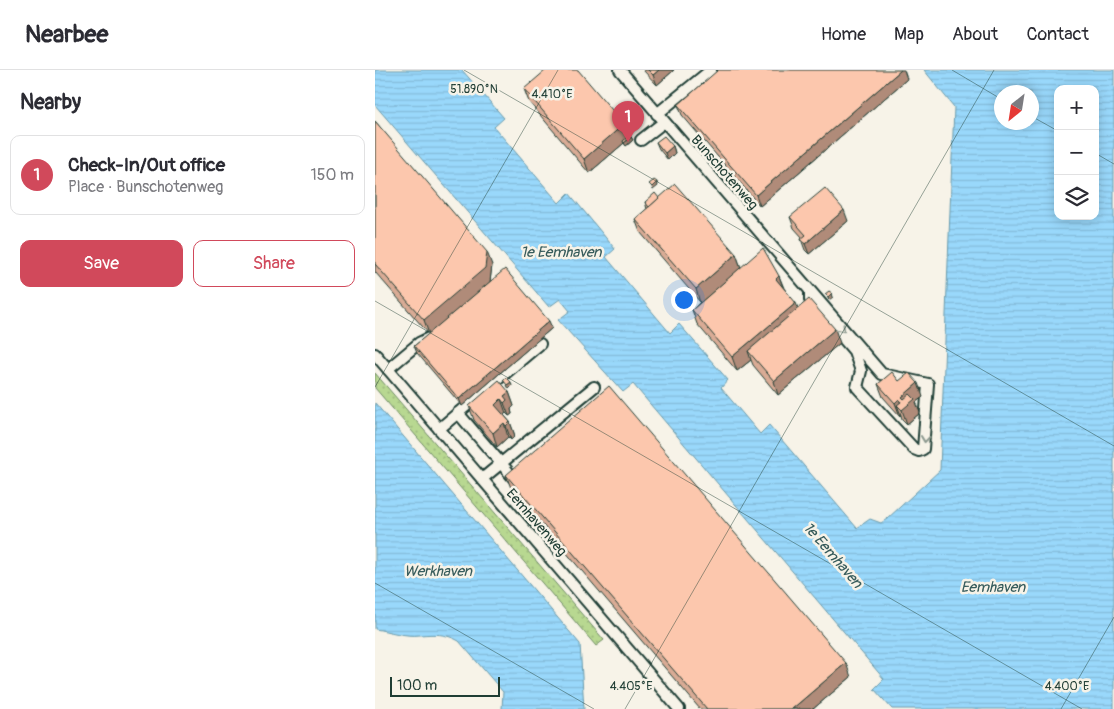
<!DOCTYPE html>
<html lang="en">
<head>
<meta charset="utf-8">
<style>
  :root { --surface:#fff; --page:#f2f2f3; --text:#2b2b33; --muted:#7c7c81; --line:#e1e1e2; --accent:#d1495b }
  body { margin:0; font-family:Pangolin,sans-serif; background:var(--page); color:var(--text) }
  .controls { position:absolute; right:15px; top:15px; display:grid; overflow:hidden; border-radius:10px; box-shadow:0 2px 12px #0003 }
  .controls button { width:45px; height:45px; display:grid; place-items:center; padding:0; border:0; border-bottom:1px solid var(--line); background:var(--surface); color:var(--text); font:25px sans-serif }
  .compass { position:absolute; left:619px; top:15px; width:45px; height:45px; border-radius:50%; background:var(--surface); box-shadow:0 2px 12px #0003; rotate:210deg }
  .scale { position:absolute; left:15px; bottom:12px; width:110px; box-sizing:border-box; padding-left:5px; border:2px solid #1f3d34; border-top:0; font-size:14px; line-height:18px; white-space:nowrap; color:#1f3d34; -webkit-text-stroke:4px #f7f3e8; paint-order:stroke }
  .you { position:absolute; left:308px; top:229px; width:18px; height:18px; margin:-12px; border:4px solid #fff; border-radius:50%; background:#1a73e8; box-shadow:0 0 0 8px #1a73e833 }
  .badge { display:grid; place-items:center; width:32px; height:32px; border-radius:50%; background:var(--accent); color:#fff; font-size:16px; font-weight:700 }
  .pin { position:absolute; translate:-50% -41px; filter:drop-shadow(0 1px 2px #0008) }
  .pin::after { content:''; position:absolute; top:26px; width:18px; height:15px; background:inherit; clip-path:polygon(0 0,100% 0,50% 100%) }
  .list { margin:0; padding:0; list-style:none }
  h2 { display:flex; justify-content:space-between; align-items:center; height:65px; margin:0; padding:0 20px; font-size:21px }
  h2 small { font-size:16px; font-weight:400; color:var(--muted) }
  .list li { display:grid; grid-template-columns:32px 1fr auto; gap:15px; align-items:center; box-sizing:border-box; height:80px; margin:0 10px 10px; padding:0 10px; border:1px solid var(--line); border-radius:10px }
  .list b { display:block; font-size:19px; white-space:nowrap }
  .list p { margin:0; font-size:16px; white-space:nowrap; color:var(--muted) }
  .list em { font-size:16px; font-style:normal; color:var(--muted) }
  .actions { display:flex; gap:10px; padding:15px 20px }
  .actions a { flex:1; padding:11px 0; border:1px solid var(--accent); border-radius:10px; text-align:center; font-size:18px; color:var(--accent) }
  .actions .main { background:var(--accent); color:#fff }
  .icon { flex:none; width:28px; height:28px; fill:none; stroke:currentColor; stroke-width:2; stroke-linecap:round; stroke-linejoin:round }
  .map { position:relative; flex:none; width:739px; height:639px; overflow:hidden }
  header { display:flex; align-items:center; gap:30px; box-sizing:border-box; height:70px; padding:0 25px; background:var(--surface); border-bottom:1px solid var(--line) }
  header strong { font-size:24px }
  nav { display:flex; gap:28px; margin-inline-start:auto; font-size:18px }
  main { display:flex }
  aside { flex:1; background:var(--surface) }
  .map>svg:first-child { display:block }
</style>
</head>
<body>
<header>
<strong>Nearbee</strong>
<nav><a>Home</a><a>Map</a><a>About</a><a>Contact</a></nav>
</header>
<main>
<aside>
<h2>Nearby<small></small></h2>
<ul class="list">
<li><span class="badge">1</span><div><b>Check-In/Out office</b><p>Place · Bunschotenweg</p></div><em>150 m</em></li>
</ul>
<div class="actions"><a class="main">Save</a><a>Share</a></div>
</aside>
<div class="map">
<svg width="739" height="639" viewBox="0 0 739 639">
  <defs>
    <pattern id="grass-dots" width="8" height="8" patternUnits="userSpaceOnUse" patternTransform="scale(1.25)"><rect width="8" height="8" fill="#b8d891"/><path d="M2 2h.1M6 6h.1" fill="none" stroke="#9eba7e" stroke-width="1.8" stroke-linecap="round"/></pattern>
    <pattern id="water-rules" width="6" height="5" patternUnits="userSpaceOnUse" patternTransform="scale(1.25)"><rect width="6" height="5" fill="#99d8fb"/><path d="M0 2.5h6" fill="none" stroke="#83bad8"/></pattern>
  </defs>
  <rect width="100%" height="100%" fill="#f7f3e8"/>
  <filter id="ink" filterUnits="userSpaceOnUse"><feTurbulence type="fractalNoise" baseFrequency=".02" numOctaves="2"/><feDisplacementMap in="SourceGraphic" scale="10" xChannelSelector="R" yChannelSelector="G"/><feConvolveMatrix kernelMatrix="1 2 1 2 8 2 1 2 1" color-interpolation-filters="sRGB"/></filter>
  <g filter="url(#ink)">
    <path fill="url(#grass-dots)" stroke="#6c8a62" d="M0 303 229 570 221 576 0 318Z"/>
    <g fill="url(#water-rules)" stroke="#689aab" fill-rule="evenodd">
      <path d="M0 0H87L129 48 119 57 184 133 194 123 240 179 231 187 295 263 304 254 353 310 346 318 385 364 394 355 482 458 495 449 506 453 512 449 565 400 579 37 549 0H739V639H517L499 619 509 609 258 314 248 322 183 250 195 241 185 229 174 237 0 35ZM683 19H720V146H683ZM656 22V52H626V22Z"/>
      <path d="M0 333 205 574 209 639H127L128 622 84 571C70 563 59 564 45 565 31 567 13 561 0 559Z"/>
    </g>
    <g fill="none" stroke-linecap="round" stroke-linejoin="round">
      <defs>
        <g id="minor">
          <path d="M245 0 507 304 553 314 548 379 544 381 539 379 482 317 486 301 479 281 435 230V222"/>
          <path d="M282 44 336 0"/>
          <path d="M266 70 289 52"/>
          <path d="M0 284 304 639"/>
          <path d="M13 299 44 273 56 267"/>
          <path d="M83 343 142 412"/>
          <path d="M64 359 165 274"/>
          <path d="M107 409 219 317"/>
        </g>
      </defs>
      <use href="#minor" stroke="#1f3d34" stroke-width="14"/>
      <use href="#minor" stroke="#f7f3e8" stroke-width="10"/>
    </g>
    <g fill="#d9ab95" stroke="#1f3d34">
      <path d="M268 0H299L282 15Z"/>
      <path d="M532 9 385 136 307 45 303 35Z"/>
      <path d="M149 19 256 67 258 70 251 76 249 73 214 103 154 32Z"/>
      <path d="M0 51 117 195 115 211 177 258 87 336 42 283 39 276 54 264 0 202Z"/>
      <path d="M281 72 298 76 300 83 293 90 284 79Z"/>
      <path d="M284 128 361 184 366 198 404 206 409 218 423 238 465 273 403 325 378 295 376 290 362 301 322 254 317 240 325 232 265 162 260 149 272 139 270 132Z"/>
      <path d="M415 147 473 151 434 184 430 180 426 169 428 168 419 158Z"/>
      <path d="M524 311 548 327 541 332 545 343 532 354 527 349 526 345 525 346 508 327 503 314Z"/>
      <path d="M134 322 139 336 136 339 137 344 134 346 131 343 129 345 135 352 140 366 136 370 133 367 122 377 99 350 94 336Z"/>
      <path d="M131 405 476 607 438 639H325L136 418Z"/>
    </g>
    <g fill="#b08b79" stroke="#1f3d34">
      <path d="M284 0H299L282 15 278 5Z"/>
      <path d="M526 0H529L532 9 385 136 381 125Z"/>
      <path d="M249 54 254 68 248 71 249 73 214 103 209 89Z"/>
      <path d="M256 67 258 70 251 76 249 73Z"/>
      <path d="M298 76 300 83 293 90 290 83Z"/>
      <path d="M282 112 283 116 278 120 277 117Z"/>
      <path d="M469 140 473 151 434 184 430 174Z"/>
      <path d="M112 182 117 195 115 212 54 264 49 250Z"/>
      <path d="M361 184 366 198 325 233 321 219Z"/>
      <path d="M404 206 409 220 401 209Z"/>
      <path d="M457 223 458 227 454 230 453 227Z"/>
      <path d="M421 233 426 246 373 281 376 290 362 301 357 287Z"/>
      <path d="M174 251 177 258 87 336 84 329Z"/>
      <path d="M460 259 465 273 403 325 399 311Z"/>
      <path d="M136 312 137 316 134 319 132 315Z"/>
      <path d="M543 313 548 327 541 332 545 343 532 354 527 340 522 335 526 345 525 346 520 333 524 329 528 339 527 327Z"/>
      <path d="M134 322 139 336 136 339 137 344 134 346 129 333V326Z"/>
      <path d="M126 329 131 343 125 348 120 335Z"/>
      <path d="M135 352 140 366 136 370 131 356Z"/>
      <path d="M129 353 133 367 122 377 118 363Z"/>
      <path d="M471 593 476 607 438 639H417Z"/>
    </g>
    <g fill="#fcc7ad" stroke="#1f3d34">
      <path d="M171 0H203L249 54 209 89 149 19Z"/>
      <path d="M273 0H284L278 5Z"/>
      <path d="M343 0H526L381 125 303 35Z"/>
      <path d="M0 51 112 182 110 198 49 250 0 194Z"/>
      <path d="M255 65 256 67 249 73 248 71Z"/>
      <path d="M289 66 298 76 290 83 281 72Z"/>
      <path d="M279 110 282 112 277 117 274 114Z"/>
      <path d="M300 114 361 184 321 219 260 149Z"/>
      <path d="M450 118 469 140 430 174 426 169 431 165 415 147Z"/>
      <path d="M280 123 284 128 274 137 270 132Z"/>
      <path d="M388 178 404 206 401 209 421 233 357 287 317 240Z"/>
      <path d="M130 199 174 251 84 329 39 276Z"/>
      <path d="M454 221 457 223 453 227 450 224Z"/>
      <path d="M434 229 460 259 399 311 373 281Z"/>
      <path d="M517 302 524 311 534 303 543 313 527 327 529 329 535 324 540 329 527 340 522 335 526 332 524 329 520 333 503 314Z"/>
      <path d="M131 307 136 312 132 315 128 310Z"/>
      <path d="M124 310 134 322 129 326 132 330 129 333 126 329 120 335 135 352 131 356 129 353 118 363 94 336Z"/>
      <path d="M234 316 471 593 417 639H332L131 405Z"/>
    </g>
    <defs><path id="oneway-chevron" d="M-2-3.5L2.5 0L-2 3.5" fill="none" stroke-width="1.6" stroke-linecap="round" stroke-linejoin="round" transform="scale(1.25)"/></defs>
    <g stroke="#8b988e">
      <use href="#oneway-chevron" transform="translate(467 259) rotate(48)"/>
      <use href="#oneway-chevron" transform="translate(550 369) rotate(96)"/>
    </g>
  </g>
  <path fill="none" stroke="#1f3d34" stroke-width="1" stroke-opacity="0.45" d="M89 0 739 376M577 0 626 29M656 46 683 61M720 83 739 94M0 231 707 639M0 317 183 0M0 513 219 639M250 639 619 0M686 639 739 547"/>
  <g text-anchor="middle" stroke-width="5" stroke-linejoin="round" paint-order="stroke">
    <g font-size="14" fill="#1f3d34" stroke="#f7f3e8">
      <text transform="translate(350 102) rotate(49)" y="5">Bunschotenweg</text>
      <text transform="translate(162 452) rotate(49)" y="5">Eemhavenweg</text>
    </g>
    <g font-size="15" font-style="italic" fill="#375c5c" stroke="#f7f3e8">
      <text x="186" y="187">1e Eemhaven</text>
      <text transform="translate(458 485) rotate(49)" y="5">1e Eemhaven</text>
      <text x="63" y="506">Werkhaven</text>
      <text x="618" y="522">Eemhaven</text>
    </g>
  </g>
  <g font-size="12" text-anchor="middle" fill="#1f3d34" stroke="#f7f3e8" stroke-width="5" stroke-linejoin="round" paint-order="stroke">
    <text x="99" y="23">51.890°N</text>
    <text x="177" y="28">4.410°E</text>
    <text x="256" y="620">4.405°E</text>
    <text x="692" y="620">4.400°E</text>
  </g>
</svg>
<div class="controls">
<button>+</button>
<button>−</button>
<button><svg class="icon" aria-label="layers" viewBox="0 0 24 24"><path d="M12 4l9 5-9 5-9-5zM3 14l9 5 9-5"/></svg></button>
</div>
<svg class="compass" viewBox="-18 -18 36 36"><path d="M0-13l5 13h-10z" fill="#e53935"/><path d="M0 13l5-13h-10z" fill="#7c7c81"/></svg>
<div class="scale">100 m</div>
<div class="you"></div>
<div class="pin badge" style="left:253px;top:72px">1</div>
</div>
</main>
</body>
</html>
